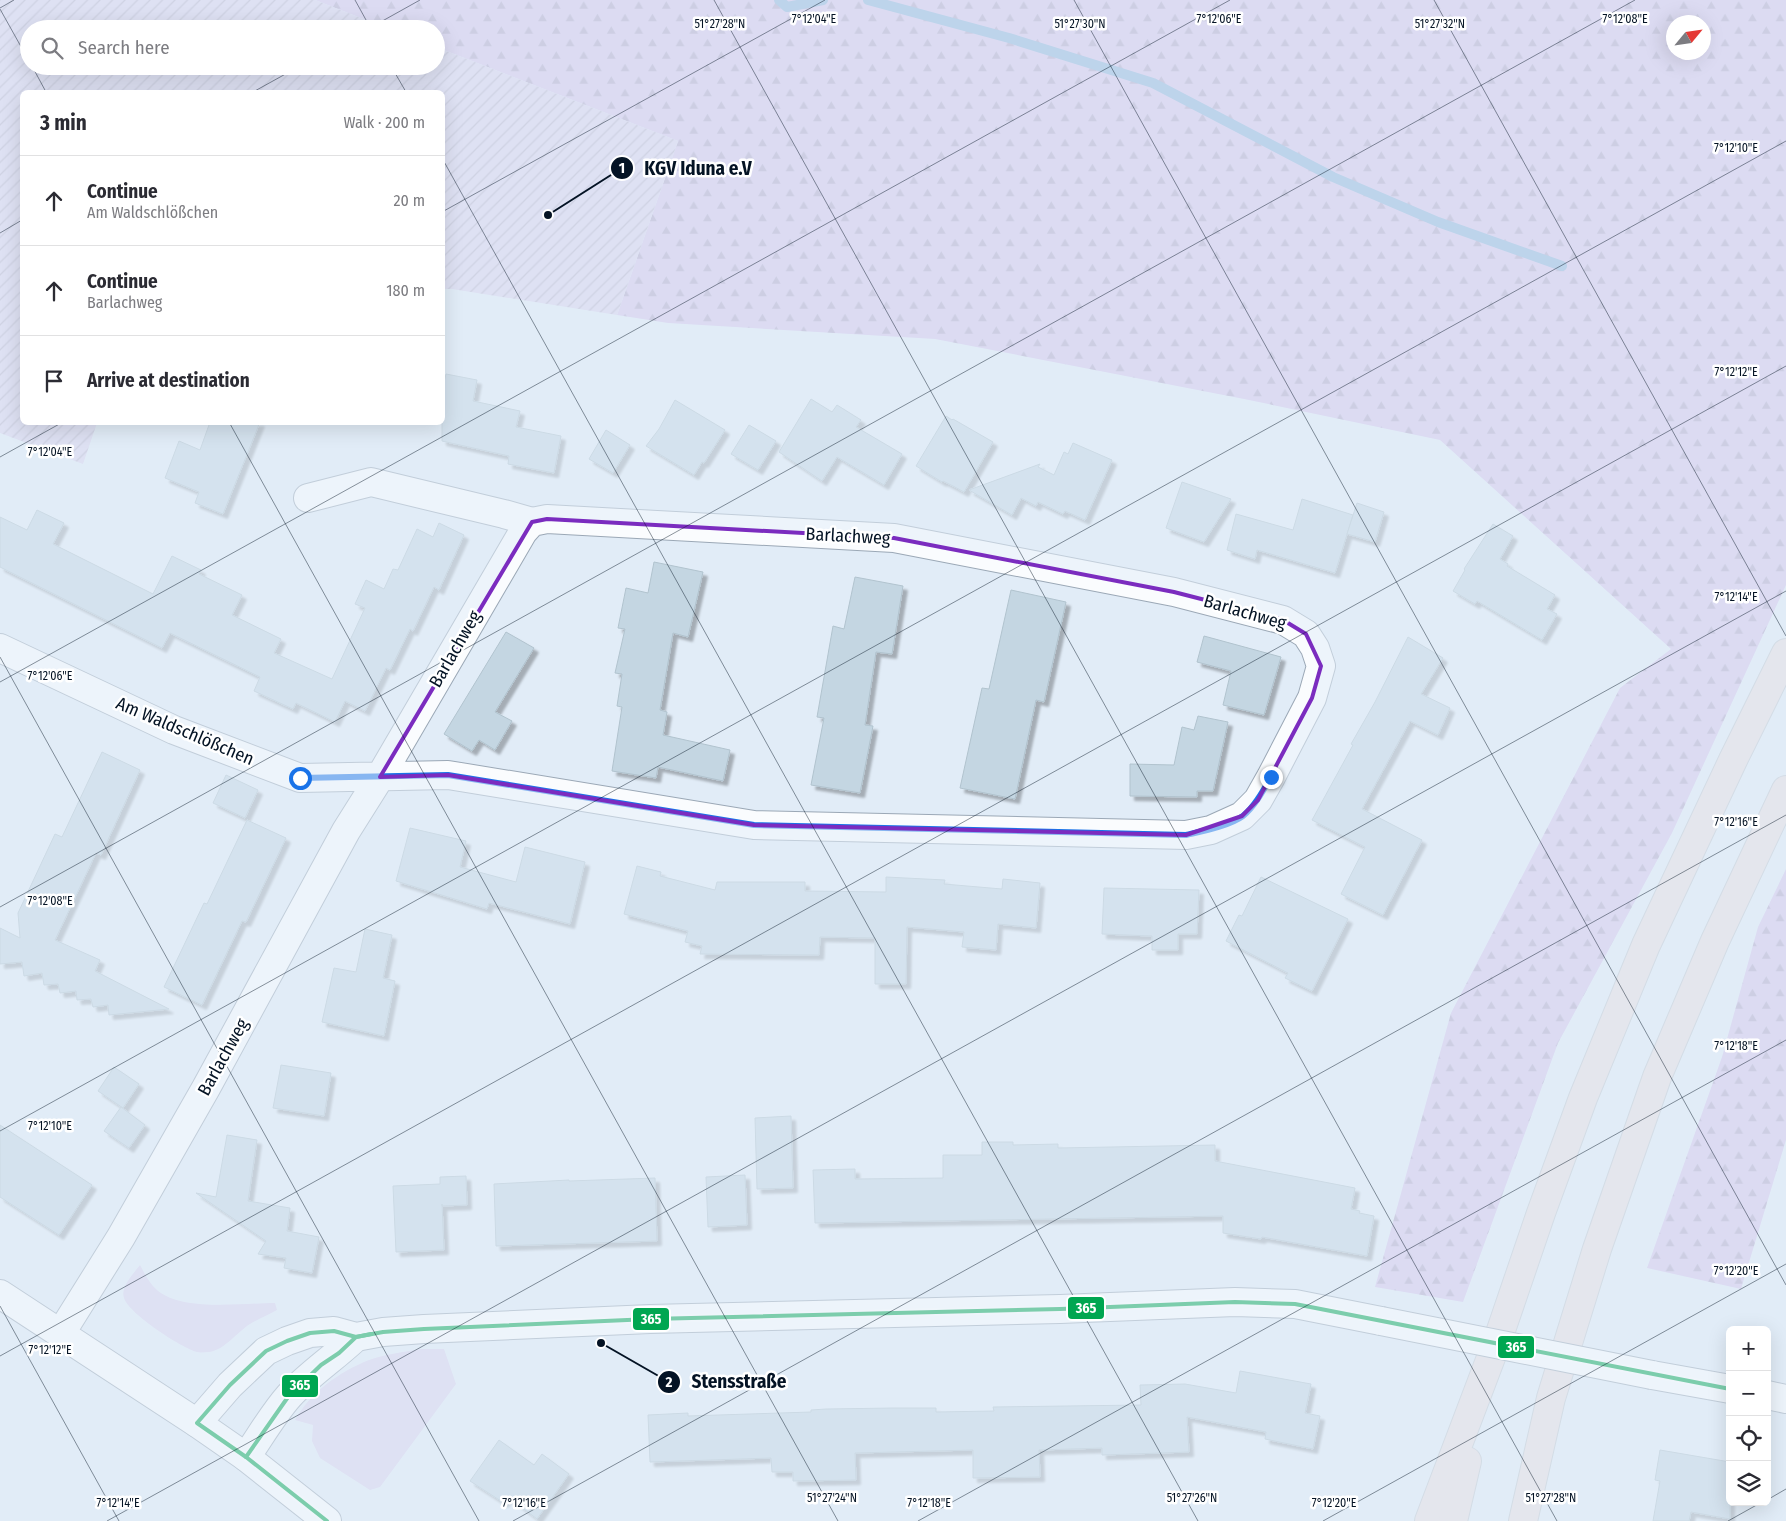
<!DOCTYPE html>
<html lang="en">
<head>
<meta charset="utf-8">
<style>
  :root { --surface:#fff; --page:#f7f7f7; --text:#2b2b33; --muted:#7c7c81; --line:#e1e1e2 }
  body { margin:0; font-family:"Fira Sans Condensed",sans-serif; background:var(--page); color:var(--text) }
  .controls { position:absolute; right:15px; bottom:15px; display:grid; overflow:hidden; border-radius:8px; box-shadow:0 5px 20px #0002 }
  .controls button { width:45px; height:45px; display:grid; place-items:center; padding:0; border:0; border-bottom:1px solid var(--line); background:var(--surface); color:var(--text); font:25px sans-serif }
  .compass { position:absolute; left:1666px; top:15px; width:45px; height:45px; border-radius:50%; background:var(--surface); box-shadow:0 5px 20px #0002; rotate:61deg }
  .stop { position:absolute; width:15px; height:15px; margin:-11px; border:4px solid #1a73e8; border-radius:50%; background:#fff }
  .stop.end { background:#1a73e8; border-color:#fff; box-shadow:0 1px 5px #0008 }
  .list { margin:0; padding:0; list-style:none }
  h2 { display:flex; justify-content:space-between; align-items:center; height:65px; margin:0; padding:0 20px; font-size:21px }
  h2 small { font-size:16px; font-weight:400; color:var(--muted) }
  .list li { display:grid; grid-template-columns:32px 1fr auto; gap:15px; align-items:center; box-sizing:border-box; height:90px; padding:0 20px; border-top:1px solid var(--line) }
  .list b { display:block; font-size:19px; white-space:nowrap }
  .list p { margin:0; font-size:16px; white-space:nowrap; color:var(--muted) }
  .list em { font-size:16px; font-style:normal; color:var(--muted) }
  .icon { flex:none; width:28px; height:28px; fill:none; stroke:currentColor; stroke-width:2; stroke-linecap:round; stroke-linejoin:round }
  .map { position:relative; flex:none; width:1786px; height:1521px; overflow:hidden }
  .search { position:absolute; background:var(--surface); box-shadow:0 5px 20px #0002; left:20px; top:20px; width:425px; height:55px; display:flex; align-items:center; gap:12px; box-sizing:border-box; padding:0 18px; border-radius:28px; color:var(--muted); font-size:19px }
  .panel { position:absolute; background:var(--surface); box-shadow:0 5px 20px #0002; left:20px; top:90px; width:425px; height:335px; border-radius:8px }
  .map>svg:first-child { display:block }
</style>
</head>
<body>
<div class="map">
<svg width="1786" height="1521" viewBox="0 0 1786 1521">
  <defs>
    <pattern id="forest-firs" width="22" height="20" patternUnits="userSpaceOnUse" patternTransform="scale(1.25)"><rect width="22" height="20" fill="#d4c6ec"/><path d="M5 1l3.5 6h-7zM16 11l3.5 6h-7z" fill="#b4a9ca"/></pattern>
    <pattern id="garden-furrows" width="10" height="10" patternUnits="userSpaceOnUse" patternTransform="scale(1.25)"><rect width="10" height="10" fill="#d9d2ed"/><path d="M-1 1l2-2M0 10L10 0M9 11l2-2" fill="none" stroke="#b9b3cb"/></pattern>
    <filter id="shadow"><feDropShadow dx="4.5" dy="4.5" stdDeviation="1" flood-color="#0004"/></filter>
  </defs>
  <rect width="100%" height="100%" fill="#e1ecf7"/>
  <g fill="#d9d2ed">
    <path d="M140 1265C145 1274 149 1283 157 1290 182 1312 243 1303 275 1303L277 1310C268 1315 258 1319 250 1324 237 1332 225 1350 209 1352 205 1352 201 1353 197 1352 182 1348 129 1314 124 1298 120 1287 134 1273 140 1265Z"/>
    <path d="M421 1349H444L456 1384 380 1487 370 1490 320 1458 312 1441 313 1425 295 1420C311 1392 339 1372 369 1360 385 1354 404 1352 421 1349Z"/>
  </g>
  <g fill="url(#forest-firs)" fill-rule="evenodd">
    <path d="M315 0H1786V585L1672 833 1558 1043 1463 1302 1375 1287 1451 1013 1620 688 1671 649 1440 440 1244 399 935 339 668 323 617 315 678 141 436 47V29H389ZM1674 22H1704V52H1674Z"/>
    <path d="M1786 869V1140L1741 1289 1647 1268 1722 1057 1758 927Z"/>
  </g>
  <path fill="url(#garden-furrows)" d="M0 0H315L389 29H29V66H436V47L678 141 617 315 452 289H443L442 92H22V422L97 423 83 464 0 433Z"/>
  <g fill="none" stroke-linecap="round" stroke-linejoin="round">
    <g stroke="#90b5db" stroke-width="10">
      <path d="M779 0 787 7 823 0"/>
      <path d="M868 0 1009 38 1153 83 1333 177 1438 222 1562 266"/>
    </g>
  </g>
  <g fill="#c4d6e2" stroke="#b1c3ce" filter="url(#shadow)">
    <path d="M446 374 477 380 473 401 520 411 516 427 561 436 554 473 508 464 509 456 442 441V391Z"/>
    <path d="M811 399 832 412 837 405 861 420 856 427 902 454 884 485 837 457 822 481 779 452Z"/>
    <path d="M675 400 725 430 704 463 702 462 694 475 646 446 659 429Z"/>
    <path d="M946 416 952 420 953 419 993 442 964 492 953 486 943 481 942 482 916 466Z"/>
    <path d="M210 422H260L223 514 195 503 199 492 165 478 179 441 200 450Z"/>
    <path d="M749 425 776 441 758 470 731 454Z"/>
    <path d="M606 430 630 445 613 473 589 459Z"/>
    <path d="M1073 443 1112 460 1085 520 1065 511 1063 514 1038 502 1036 506 1021 498 1012 515 969 490 1040 464 1038 467 1054 475 1064 452 1068 454Z"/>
    <path d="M1182 482 1231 499 1204 542 1166 528Z"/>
    <path d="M1302 499 1353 515 1335 573 1257 550 1255 559 1227 550 1236 514 1293 530Z"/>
    <path d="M1357 503 1384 512 1375 542 1347 534Z"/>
    <path d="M37 510 64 523 53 544 153 594 172 556 201 570 199 574 242 595 232 615 281 639 274 653 332 679 365 608 355 604 366 580 384 589 393 569 398 570 417 529 433 537 439 523 464 535 439 590 434 587 413 631 410 629 390 670 386 668 365 711 345 701 335 722 296 703 293 709 254 691 260 677 170 633 162 648 0 567V517L27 530Z"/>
    <path d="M1493 524 1513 536 1500 559 1508 564 1507 566 1555 595 1547 609 1557 614 1542 640 1477 601 1475 604 1453 591 1465 570 1464 569Z"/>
    <path d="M654 562 703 572 688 637 673 633 660 710 667 712 663 735 730 750 723 781 658 767 656 778 612 771 622 707 617 706 622 674 615 673 625 629 618 628 626 588 648 593Z"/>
    <path d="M855 577 903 586 892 654 876 652 865 725 873 726 860 793 811 785 824 718 817 717 833 626 844 629Z"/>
    <path d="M1011 590 1066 602 1044 702 1036 700 1015 799 960 788 982 688 989 689Z"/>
    <path d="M506 632 534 648 495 712 512 721 495 750 479 740 472 751 444 734Z"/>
    <path d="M1204 636 1281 657 1264 715 1223 705 1231 671 1197 662Z"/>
    <path d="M1408 637 1443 658 1421 694 1450 708 1438 735 1410 721 1362 809 1422 840 1383 915 1341 894 1365 847 1312 820 1353 745 1351 744 1375 702Z"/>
    <path d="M1198 716 1228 722 1213 791H1197V797L1130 796V764L1174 765 1182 727 1194 730Z"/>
    <path d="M102 752 140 770 101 855 96 853 55 940 100 960 95 971 169 1009 109 1015 108 1005 93 1007 91 999 77 1000 76 991 60 993 58 984 44 985 42 973 24 976 22 962 0 964V928L20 938 18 913 55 834 62 837Z"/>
    <path d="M226 775 258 790 245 818 213 803Z"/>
    <path d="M247 820 286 838 246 922 242 921 202 1005 164 987 204 903 207 904Z"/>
    <path d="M410 828 466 841 460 867 516 882 525 847 585 862 570 924 489 903 487 909 396 881Z"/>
    <path d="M637 866 661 872 660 876 715 890 717 882H805V891L886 892V877L945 880 944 884 1002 889 1003 879 1040 883 1036 928 998 924 996 950 962 947 964 932 907 927 906 984H875V938L820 937 819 955 700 954 702 946 685 942 688 931 624 914Z"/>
    <path d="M1261 877 1348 919 1312 991 1285 978 1288 973 1226 941 1239 915 1242 916Z"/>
    <path d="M1104 888 1199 890 1197 934H1178V950H1152V936L1102 934Z"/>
    <path d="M365 929 392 935 383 978 395 981 384 1036 322 1022 334 968 356 972Z"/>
    <path d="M281 1065 331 1073 324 1116 273 1108Z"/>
    <path d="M114 1067 139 1084 123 1108 98 1091Z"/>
    <path d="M121 1107 145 1125 129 1148 104 1131Z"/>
    <path d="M791 1116 793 1188 757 1189 755 1118Z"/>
    <path d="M0 1125 92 1185 59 1235 0 1197Z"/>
    <path d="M227 1135 257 1140 248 1201 290 1208 287 1231 319 1237 312 1273 284 1268 286 1258 258 1254 266 1241 196 1193 216 1197Z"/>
    <path d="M982 1142H1013V1145L1058 1144V1148L1215 1145V1161L1355 1188 1351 1209 1360 1211 1359 1213 1374 1216 1367 1256 1262 1237 1261 1239 1223 1233V1216L815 1223 813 1170 855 1169V1179L943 1178V1155H982Z"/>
    <path d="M745 1175 747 1225 708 1227 706 1177Z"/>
    <path d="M466 1176 467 1205 442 1206V1204L444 1250 396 1252 393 1186 440 1184V1177Z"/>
    <path d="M655 1178 657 1241 496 1246 494 1184 569 1180V1181Z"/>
    <path d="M1240 1371 1311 1384 1305 1413 1320 1416 1313 1449 1265 1439 1266 1432 1187 1417 1189 1452 1102 1455V1448L1039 1450 1040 1477 973 1478V1450L855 1453 856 1480 793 1481V1472H772L771 1458 650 1462 648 1415 688 1413V1416L811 1412V1410L826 1409 893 1408H936V1412L994 1411 993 1407 1141 1405 1140 1385 1185 1384 1236 1393Z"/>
    <path d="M499 1440 534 1465 542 1454 569 1474 537 1519 508 1497 504 1503 470 1481Z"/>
    <path d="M1660 1450 1730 1462V1519L1691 1512 1689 1521H1653L1660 1481 1655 1480Z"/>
  </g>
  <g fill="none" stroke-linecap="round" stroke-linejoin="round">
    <defs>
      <g id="street">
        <path d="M308 498 371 482 504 514 532 522"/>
        <path d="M0 648 174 730 300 778 448 775 754 825 1186 835 1211 830 1242 816 1258 800 1271 777 1312 698 1321 666 1315 648 1306 634 1283 620 1174 592 894 538 547 519 532 522 523 532 380 777 346 831 206 1088 121 1237 61 1333"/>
      </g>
      <g id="secondary">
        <path d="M0 1294 197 1423 246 1457 327 1521"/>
        <path d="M1652 1375 1730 1389"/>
        <path d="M1767 1395 1786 1399"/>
        <path d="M197 1423 230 1385 266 1351 287 1341 310 1333 334 1331 356 1337 383 1332 424 1329 650 1319 1060 1309 1235 1302 1295 1304 1381 1321"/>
        <path d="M246 1457C260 1437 273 1414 289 1396 309 1374 334 1358 356 1337"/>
      </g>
      <g id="highway">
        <path d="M1429 1521 1498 1339 1541 1213 1583 1098 1646 945 1733 760 1786 653"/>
        <path d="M1453 1521 1467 1461"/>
        <path d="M1523 1521 1551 1398 1597 1249 1657 1077 1715 941 1786 790"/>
      </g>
    </defs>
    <use href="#street" stroke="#9ba8b6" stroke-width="30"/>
    <use href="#secondary" stroke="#9ba8b6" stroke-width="30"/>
    <use href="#highway" stroke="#c2c9d0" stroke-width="30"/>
    <use href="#street" stroke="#fafcfe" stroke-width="28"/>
    <use href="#secondary" stroke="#fafcfe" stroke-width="28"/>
    <use href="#highway" stroke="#e6dde0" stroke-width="28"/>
    <defs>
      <path id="secondary-bridge" d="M1381 1321 1652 1375"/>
    </defs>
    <use href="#secondary-bridge" stroke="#9ba8b6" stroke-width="30" stroke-linecap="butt"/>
    <use href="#secondary-bridge" stroke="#fafcfe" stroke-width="28"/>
    <defs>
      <g id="bus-1">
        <path d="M246 1457 288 1397 321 1365 339 1353 356 1337 371 1334"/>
        <path d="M327 1521 246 1457 197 1423 230 1385 266 1351 287 1341 310 1333 334 1331 356 1337 383 1332 424 1329 650 1319 1060 1309 1235 1302 1295 1304 1730 1389"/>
      </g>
    </defs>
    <use href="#bus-1" stroke="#fff" stroke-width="8"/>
    <use href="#bus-1" stroke="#00a651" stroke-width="4"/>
  </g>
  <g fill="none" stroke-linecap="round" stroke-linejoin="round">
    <path stroke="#1a73e8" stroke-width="6" d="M300 778 448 775 754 825 1186 835C1203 831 1229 826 1243 816 1255 806 1263 791 1271 777"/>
  </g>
  <path d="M0 0H1786V1521H0ZM547 519 894 538 1174 592 1283 620 1306 634 1321 666 1312 698 1258 800 1242 816 1186 835 754 825 448 775 380 777 532 522Z" fill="#e1ecf7" fill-opacity=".55" fill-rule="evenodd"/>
  <path fill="none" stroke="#7b2cbf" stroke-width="4" stroke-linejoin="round" d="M547 519 894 538 1174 592 1283 620 1306 634 1321 666 1312 698 1258 800 1242 816 1186 835 754 825 448 775 380 777 532 522Z"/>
  <path fill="none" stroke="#041324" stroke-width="1" stroke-opacity="0.45" d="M355 0 371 29M714 0 1557 1521M1074 0 1786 1285M1434 0 1786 636M0 8 14 0M0 9 29 61M368 29 420 0M32 66 46 92M391 66 406 92M253 92 300 66M442 158 1198 1521M442 212 825 0M0 233 22 220M229 422 838 1521M0 457 63 422M0 657 479 1521M0 682 1230 0M0 907 1635 0M0 1131 1786 141M0 1306 119 1521M0 1356 1786 366M1767 1500 1786 1489M107 1521 1786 591M513 1521 1786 815M918 1521 1786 1040M1323 1521 1786 1264M1728 1521 1762 1502"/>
  <g text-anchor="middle" stroke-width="5" stroke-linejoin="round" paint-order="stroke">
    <g font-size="18" fill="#041324" stroke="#fff">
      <text transform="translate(848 536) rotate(3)" y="6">Barlachweg</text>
      <text transform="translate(1245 612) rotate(16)" y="6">Barlachweg</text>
      <text transform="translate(455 649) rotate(-60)" y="6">Barlachweg</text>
      <text transform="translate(185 731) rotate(23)" y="6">Am Waldschlößchen</text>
      <text transform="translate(223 1057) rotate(-61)" y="6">Barlachweg</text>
    </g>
  </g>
  <g font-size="12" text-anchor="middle" fill="#041324" stroke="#fff" stroke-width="5" stroke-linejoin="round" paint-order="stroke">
    <text x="814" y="23">7°12'04"E</text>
    <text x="1219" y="23">7°12'06"E</text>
    <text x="1625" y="23">7°12'08"E</text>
    <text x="720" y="28">51°27'28"N</text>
    <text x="1080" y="28">51°27'30"N</text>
    <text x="1440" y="28">51°27'32"N</text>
    <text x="1736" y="152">7°12'10"E</text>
    <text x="1736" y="376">7°12'12"E</text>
    <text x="50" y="456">7°12'04"E</text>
    <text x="1736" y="601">7°12'14"E</text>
    <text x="50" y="680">7°12'06"E</text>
    <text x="1736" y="826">7°12'16"E</text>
    <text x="50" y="905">7°12'08"E</text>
    <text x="1736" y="1050">7°12'18"E</text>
    <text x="50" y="1130">7°12'10"E</text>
    <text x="1736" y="1275">7°12'20"E</text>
    <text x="50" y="1354">7°12'12"E</text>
    <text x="832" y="1502">51°27'24"N</text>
    <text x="1192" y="1502">51°27'26"N</text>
    <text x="1551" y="1502">51°27'28"N</text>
    <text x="118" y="1507">7°12'14"E</text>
    <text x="524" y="1507">7°12'16"E</text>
    <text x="929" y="1507">7°12'18"E</text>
    <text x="1334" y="1507">7°12'20"E</text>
  </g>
  <path fill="none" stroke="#041324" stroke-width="2" d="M548 215L622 168M601 1343L669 1382"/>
  <g fill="#041324" stroke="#fff" stroke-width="2">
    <circle cx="548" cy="215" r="5"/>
    <circle cx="601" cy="1343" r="5"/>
    <circle cx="622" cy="168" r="12"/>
    <circle cx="669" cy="1382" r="12"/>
  </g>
  <g font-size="15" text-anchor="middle" font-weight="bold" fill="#fff">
    <text x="622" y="173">1</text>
    <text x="669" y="1387">2</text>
  </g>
  <g font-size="19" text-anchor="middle" font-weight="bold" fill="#041324" stroke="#fff" stroke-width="5" stroke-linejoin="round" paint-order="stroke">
    <text x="698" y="175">KGV Iduna e.V</text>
    <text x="739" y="1388">Stensstraße</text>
  </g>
  <g stroke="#fff" stroke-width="2">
    <rect x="1067" y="1296" width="38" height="24" rx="5" fill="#00a651"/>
    <rect x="632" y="1307" width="38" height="24" rx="5" fill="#00a651"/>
    <rect x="1497" y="1335" width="38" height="24" rx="5" fill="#00a651"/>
    <rect x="281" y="1374" width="38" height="24" rx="5" fill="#00a651"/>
  </g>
  <g font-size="14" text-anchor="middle" font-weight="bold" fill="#fff">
    <text x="1086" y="1313">365</text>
    <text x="651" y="1324">365</text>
    <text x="1516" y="1352">365</text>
    <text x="300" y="1390">365</text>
  </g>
</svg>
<div class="controls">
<button>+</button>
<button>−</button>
<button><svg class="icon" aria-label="locate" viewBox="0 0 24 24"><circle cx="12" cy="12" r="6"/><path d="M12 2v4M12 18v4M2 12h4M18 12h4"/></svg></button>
<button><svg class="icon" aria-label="layers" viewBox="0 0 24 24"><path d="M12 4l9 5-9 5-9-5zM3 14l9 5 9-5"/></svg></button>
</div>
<svg class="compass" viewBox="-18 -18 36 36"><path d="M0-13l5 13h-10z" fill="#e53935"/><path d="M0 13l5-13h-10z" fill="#7c7c81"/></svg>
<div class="stop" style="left:300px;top:778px"></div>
<div class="stop end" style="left:1271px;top:777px"></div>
<div class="search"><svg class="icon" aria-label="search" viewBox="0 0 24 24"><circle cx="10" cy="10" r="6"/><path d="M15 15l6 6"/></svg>Search here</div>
<section class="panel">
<h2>3 min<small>Walk · 200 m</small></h2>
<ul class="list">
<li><svg class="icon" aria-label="ahead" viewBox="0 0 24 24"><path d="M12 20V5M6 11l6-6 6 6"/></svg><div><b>Continue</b><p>Am Waldschlößchen</p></div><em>20 m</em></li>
<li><svg class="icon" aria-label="ahead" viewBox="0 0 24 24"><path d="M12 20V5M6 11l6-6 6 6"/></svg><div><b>Continue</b><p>Barlachweg</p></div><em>180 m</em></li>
<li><svg class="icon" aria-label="arrive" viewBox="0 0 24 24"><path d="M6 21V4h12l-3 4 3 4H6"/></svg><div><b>Arrive at destination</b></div></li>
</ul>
</section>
</div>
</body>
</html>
